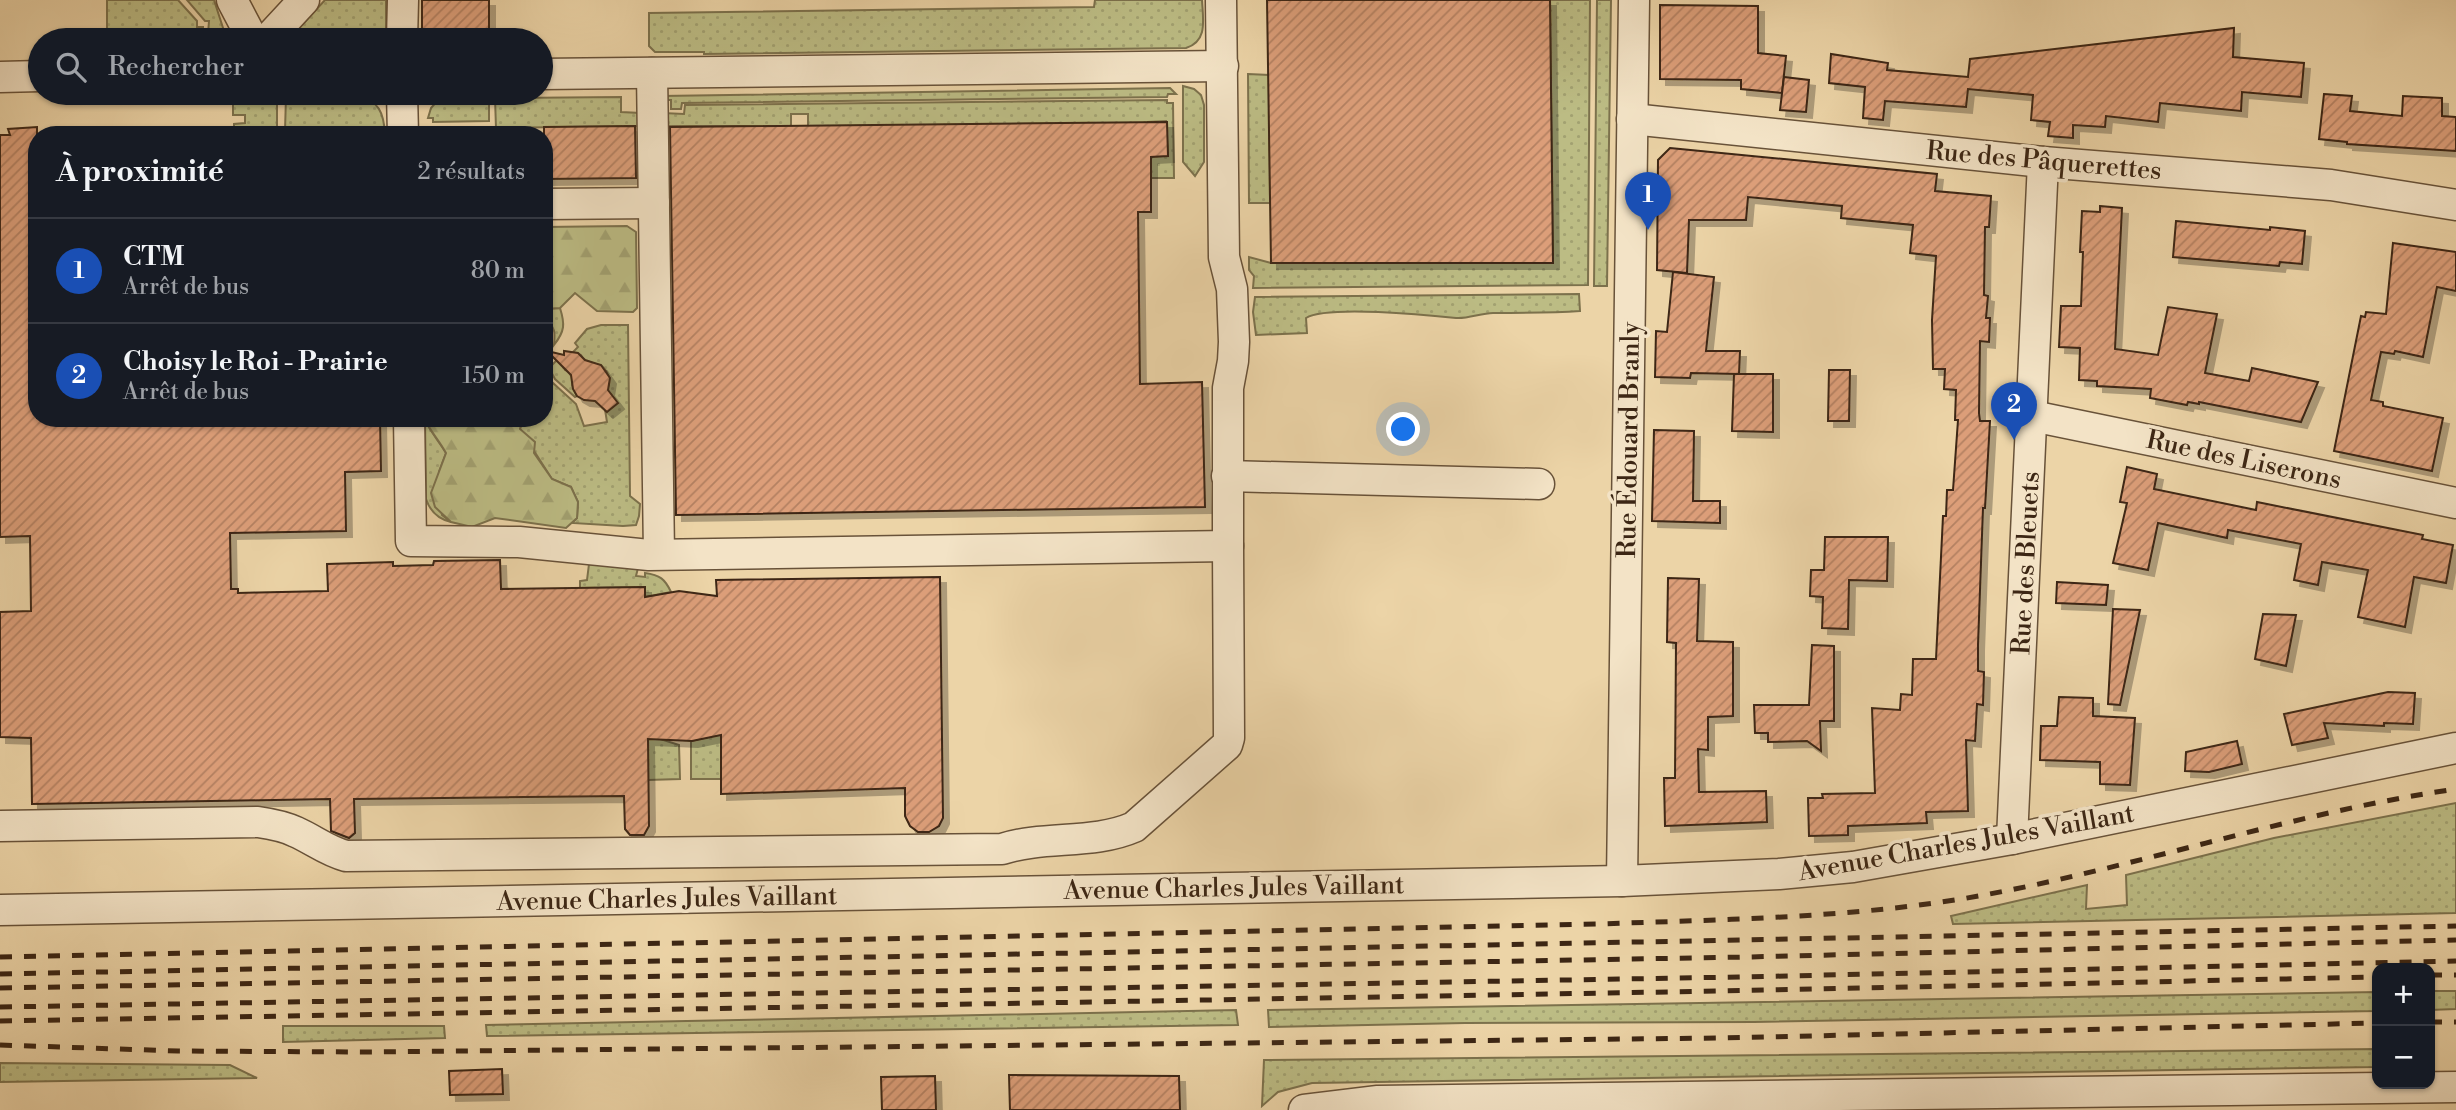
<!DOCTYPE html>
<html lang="fr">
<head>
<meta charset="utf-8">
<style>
  :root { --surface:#171b24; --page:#20242c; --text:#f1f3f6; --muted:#9ea1a6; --line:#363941; --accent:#c59692 }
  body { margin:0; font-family:"Libre Bodoni",serif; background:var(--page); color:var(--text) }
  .controls { position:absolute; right:21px; bottom:21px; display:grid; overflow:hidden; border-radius:14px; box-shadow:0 2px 5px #0004 }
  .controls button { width:63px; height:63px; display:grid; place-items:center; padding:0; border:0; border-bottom:2px solid var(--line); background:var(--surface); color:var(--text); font:35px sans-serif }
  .you { position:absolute; left:1404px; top:430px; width:24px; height:24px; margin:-18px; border:5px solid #fff; border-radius:50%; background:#1a73e8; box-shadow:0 0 0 10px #1a73e833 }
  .badge { display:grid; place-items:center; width:46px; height:46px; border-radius:50%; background:var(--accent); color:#fff; font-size:23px; font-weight:700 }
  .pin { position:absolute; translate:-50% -58px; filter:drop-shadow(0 2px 4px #0008) }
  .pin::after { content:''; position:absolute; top:37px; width:24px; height:21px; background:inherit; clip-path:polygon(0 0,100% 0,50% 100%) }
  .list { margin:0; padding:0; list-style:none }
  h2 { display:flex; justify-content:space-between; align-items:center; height:91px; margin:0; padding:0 28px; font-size:30px }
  h2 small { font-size:23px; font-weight:400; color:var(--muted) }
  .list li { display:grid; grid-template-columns:46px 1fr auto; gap:21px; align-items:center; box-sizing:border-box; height:105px; padding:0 28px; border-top:2px solid var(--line) }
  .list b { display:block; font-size:26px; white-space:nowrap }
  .list p { margin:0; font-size:23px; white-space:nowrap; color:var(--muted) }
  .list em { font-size:23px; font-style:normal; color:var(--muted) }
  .icon { flex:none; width:38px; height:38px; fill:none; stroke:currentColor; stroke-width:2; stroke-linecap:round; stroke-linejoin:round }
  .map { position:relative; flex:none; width:2456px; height:1110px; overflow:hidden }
  .search { position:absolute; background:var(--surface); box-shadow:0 2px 5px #0004; left:28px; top:28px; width:525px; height:77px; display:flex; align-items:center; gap:18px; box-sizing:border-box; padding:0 24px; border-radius:38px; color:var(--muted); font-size:26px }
  .panel { position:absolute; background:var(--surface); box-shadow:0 2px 5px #0004; left:28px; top:126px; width:525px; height:301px; border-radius:28px }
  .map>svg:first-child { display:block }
</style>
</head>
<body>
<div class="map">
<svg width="2456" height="1110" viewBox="0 0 2456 1110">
  <defs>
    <pattern id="grass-dots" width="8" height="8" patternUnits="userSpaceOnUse" patternTransform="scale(1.75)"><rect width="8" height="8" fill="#bcbc84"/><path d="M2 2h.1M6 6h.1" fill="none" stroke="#a2a171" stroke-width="1.8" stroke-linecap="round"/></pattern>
    <pattern id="forest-firs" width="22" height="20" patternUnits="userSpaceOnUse" patternTransform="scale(1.75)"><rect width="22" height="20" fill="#bcbc84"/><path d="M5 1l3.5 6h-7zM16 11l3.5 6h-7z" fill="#a2a171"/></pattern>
    <pattern id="building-hatch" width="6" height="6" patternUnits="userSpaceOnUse" patternTransform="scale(1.75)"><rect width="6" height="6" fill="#dc9e79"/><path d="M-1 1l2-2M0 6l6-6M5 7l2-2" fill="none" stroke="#b48162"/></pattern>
    <filter id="shadow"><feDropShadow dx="6" dy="6" stdDeviation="0" flood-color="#0004"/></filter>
  </defs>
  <rect width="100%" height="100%" fill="#ecd4a7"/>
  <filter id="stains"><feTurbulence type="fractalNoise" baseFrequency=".00286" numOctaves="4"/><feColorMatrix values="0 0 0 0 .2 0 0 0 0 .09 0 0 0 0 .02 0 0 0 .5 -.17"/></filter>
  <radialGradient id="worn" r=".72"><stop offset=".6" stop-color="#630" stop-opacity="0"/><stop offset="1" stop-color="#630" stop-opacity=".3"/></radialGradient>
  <g fill="url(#grass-dots)" stroke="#7c714c" stroke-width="2" fill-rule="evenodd">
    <path d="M107 0H178L197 21V27H203V33L208 34 209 21H205L187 0H214L224 31 225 40H107Z"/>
    <path d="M325 0H386V30L379 40H288Z"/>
    <path d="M1095 0H1202C1203 20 1208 41 1186 48L704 54V52H655L649 46V13L1094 7Z"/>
    <path d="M1550 0H1590L1588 285 1253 288 1254 276 1249 270V257L1271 263H1553Z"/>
    <path d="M1597 0H1611L1607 286H1594Z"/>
    <path d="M1248 74 1269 75 1270 203H1249Z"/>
    <path d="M1183 86 1194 89 1201 95 1204 105V162L1195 176 1183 162Z"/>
    <path d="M1170 88 1176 94H1168L1167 97 682 103 681 109H671V100H661V96Z"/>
    <path d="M356 95C379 100 384 113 385 135H341V131H285L286 96Z"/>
    <path d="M233 97 277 98V132H234V124L245 123V115H233Z"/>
    <path d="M621 97V112L640 113 638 126 496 128 495 98Z"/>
    <path d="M489 98V121L433 122V118H428L431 108 439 99Z"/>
    <path d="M1167 100V103H1173L1174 178H1137L808 126V114H791V126H663V113L684 114 685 105ZM1166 121 1168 156H1149L1148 122Z"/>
    <path d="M1579 294 1580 311C1551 313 1522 313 1493 313 1481 313 1468 319 1456 318 1428 315 1327 305 1306 318L1307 333 1256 335 1253 312 1255 297Z"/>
    <path d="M560 308C565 324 565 331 554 345 555 333 556 327 545 321L544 309Z"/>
    <path d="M601 325H628L630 496 640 504 639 516 636 525 623 526 572 523 577 518 578 502 571 487 552 479 520 429 523 418H544V396L549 393 553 383 576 404 584 426 607 422 603 397C612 385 612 375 601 365L586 363 581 355 573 352 578 347 575 343 587 329Z"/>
    <path d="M559 358 565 370 573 373 572 385 577 396 575 397 555 379 549 368Z"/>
    <path d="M425 419C430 432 439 441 446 453L439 472 442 515 451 522C438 519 430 511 426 499Z"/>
    <path d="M589 564 638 568 636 576 645 577V573C660 575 665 579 671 592L645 597V587L580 588V581L587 580Z"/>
    <path d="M721 734V779H691V741Z"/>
    <path d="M648 735 679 745 680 779 648 780Z"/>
    <path d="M2456 803V913L1953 924 1951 916 2087 885 2086 909 2127 905 2126 875 2274 838Z"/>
    <path d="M2430 991H2456V1009L2430 1010Z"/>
    <path d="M2377 992V1011L1754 1022 1465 1023 1269 1027 1268 1010Z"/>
    <path d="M1236 1010 1238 1025 487 1036 486 1025Z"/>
    <path d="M283 1026H444L445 1038 283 1042Z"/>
    <path d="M2377 1049V1067L1312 1083 1278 1092 1262 1106 1264 1060Z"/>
    <path d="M0 1063 230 1065 257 1078 0 1082Z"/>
  </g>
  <g fill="url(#forest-firs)" stroke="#7c714c" stroke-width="2">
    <path d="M627 226 636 232 637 308 633 312 597 311 575 293 560 308 544 309V227Z"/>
    <path d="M424 418H523L520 429 535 442 534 453 552 479 571 487 578 502 577 518 566 528 495 518 472 527 451 522 435 507 431 493 446 453C439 440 430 431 424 418Z"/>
  </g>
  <g fill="url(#building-hatch)" stroke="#3c2614" stroke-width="2" filter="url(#shadow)">
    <rect x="422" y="0" width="67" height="40"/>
    <path d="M1267 0H1550L1553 263H1271Z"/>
    <path d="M1660 5 1758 6V53L1786 56 1782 93 1741 89V80L1660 79Z"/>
    <path d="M2234 28 2233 57 2304 63 2301 97 2242 92 2241 111 2160 103 2158 122 2106 116 2105 127 2073 125V138L2048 136 2050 122 2031 120 2033 95 1968 89 1966 107 1885 101 1883 120 1863 118 1865 87 1829 83 1831 54 1888 63 1887 70 1968 77 1970 59Z"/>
    <path d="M1784 77 1809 80 1806 112 1780 110Z"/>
    <path d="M2324 94 2352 96 2350 111 2402 116 2403 96 2442 98V116L2456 117V151L2347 144V142L2319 139Z"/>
    <path d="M1167 122 1168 156 1151 157V212H1138L1140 384 1202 382 1205 507 676 515 670 127Z"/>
    <path d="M635 126 636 178 544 179V127Z"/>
    <path d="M37 127V418H380L381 471 345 472 346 531 230 533 231 589H238V593L328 591 327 564 393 562V566L433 565 434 561 500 560 501 589 645 587V597L679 591 717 596 716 580 940 577 943 818 939 826 929 832H918L910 826 905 816V788L721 794V735L692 741 648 739 649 826 644 835H630L625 829 624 796 354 799 355 833 349 838 331 831 330 799 32 804 31 738 0 737V612L31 611 30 536 0 537V135H10L8 129Z"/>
    <path d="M1670 148 1937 174 1935 191 1991 196 1989 227H1985L1984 295 1988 296 1986 318H1990L1989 342 1980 341 1979 413 1980 421H1990L1985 508H1983L1978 645V671L1984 672 1983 705 1977 704 1975 741 1966 740 1968 811 1926 812 1927 823 1848 826V835L1809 836 1808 798H1823L1822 794 1875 793 1872 708 1900 710 1901 694 1912 695 1913 659H1936L1943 516H1946L1947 490H1953L1958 420H1955L1956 390 1944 389 1945 369H1933L1932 320 1936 256 1910 253 1913 225 1841 218 1842 206 1748 197 1746 220H1689L1687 273 1657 270 1658 160Z"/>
    <path d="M2100 206 2122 208 2115 349 2158 355 2168 307 2217 314 2205 373 2249 381 2252 368 2318 382 2301 422 2199 402V404L2188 402 2187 405 2150 398 2151 389 2097 386V381L2079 380 2080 348 2059 347 2061 306H2081L2083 252H2080L2082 211 2100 212Z"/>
    <path d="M2176 221 2270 230V227L2305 231 2302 264 2280 262 2279 266 2173 257Z"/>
    <path d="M2393 243 2456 252V291L2437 287 2423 357 2395 351 2394 354 2381 352 2371 400 2383 402V406L2443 418 2432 471 2334 451 2361 316 2365 317 2366 312 2386 314Z"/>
    <path d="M1673 272 1714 277 1706 351H1740L1739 374 1691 373 1690 378 1655 377 1656 331 1667 332Z"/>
    <path d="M547 351 564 355V351L578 353 585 360 601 365 610 378 608 390 618 403 607 412 595 401 584 400 577 396 573 389 571 375Z"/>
    <path d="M1829 370H1850L1849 421H1828Z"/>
    <path d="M1734 374H1773V432L1732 431Z"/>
    <path d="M1654 430 1694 431 1693 501H1720V523L1652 521Z"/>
    <path d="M2127 467 2157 474 2154 489 2256 510 2257 502 2423 535 2422 539 2453 545 2446 583 2414 577 2405 627 2358 617 2368 570 2322 562 2318 585 2294 580 2301 544 2228 530 2227 538 2158 523 2148 570 2113 563 2127 503 2120 502Z"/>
    <path d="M1825 537H1888L1887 581 1849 580 1848 629 1822 628 1823 597 1810 596 1811 570H1824Z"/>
    <path d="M1668 578 1699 579 1697 641 1733 642V716L1708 717V750L1698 749 1699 792 1766 791 1767 822 1665 826 1664 778H1675L1676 643 1667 642Z"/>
    <path d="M2057 582 2108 585 2106 605 2056 603Z"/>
    <path d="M2113 609 2140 610 2120 705 2108 704Z"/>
    <path d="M2263 614 2296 615 2286 666 2255 659Z"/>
    <path d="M1812 645 1834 646V721H1820L1821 751 1807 741 1768 742V733H1755L1754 705H1809Z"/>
    <path d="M2388 692 2415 693 2413 724 2384 723V726L2324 723 2328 738 2292 745 2284 714Z"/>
    <path d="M2059 697 2093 698V716L2135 718 2130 785 2100 784V762L2040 760 2041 726H2057Z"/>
    <path d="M2237 741 2242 764 2209 772 2185 771 2186 752Z"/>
    <path d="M502 1069 503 1094 450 1095 449 1071Z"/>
    <path d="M1009 1075 1179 1076 1180 1110H1010Z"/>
    <path d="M935 1076 936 1110H882L881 1077Z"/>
  </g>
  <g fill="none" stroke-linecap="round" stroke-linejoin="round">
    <defs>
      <g id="minor">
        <path d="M232 0 253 40"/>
        <path d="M267 40 304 0"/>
        <path d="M402 40 403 0"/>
        <path d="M652 73 659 554"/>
        <path d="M541 74 1223 66"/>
        <path d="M0 77 40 76"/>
        <path d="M402 93 403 135"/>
        <path d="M1632 119 2043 162 2331 185 2456 205"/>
        <path d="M544 204 654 203"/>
        <path d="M2032 416 2456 503"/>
        <path d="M409 418 411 541 519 542 649 555 1228 546V388L1233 361 1234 342 1232 289 1224 257 1221 0"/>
        <path d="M1227 476 1539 484"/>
        <path d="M0 826 258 822C272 824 284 826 296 832 314 840 327 851 346 856L1002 849C1045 835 1093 845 1134 827L1227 745 1229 738 1228 546"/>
        <path d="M2012 839 2043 162"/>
        <path d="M1622 881 1634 0"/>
        <path d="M0 910 1622 881 1779 874 1853 867 2012 839 2456 748"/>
        <path d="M1304 1110 1378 1101 2456 1087"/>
      </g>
    </defs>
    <use href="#minor" stroke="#685239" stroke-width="33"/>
    <use href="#minor" stroke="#f3e3c6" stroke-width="30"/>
    <g stroke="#3c2614" stroke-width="5" stroke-dasharray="12 12" stroke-linecap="butt">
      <path d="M0 957 1598 924C1734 919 1872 918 2005 891 2156 861 2303 811 2456 789"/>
      <path d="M0 974 2456 926"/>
      <path d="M2430 975H2456"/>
      <path d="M0 988 1747 957 2456 940"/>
      <path d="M0 1007 1739 977 2456 961"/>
      <path d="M0 1021 1721 991 2377 977"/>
      <path d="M2430 1022H2456"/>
      <path d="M0 1045 178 1051 370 1052 1720 1038 2377 1023"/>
    </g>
  </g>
  <g text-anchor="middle" stroke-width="7" stroke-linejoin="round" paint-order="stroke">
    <g font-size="26" fill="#3c2614" stroke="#f3e3c6">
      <text transform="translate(2044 160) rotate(5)" y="9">Rue des Pâquerettes</text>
      <text transform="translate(1628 440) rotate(-89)" y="9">Rue Édouard Branly</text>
      <text transform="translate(2244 459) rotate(12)" y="9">Rue des Liserons</text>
      <text transform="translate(2025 563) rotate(-87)" y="9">Rue des Bleuets</text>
      <text transform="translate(1966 842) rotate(-10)" y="9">Avenue Charles Jules Vaillant</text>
      <text transform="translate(1234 887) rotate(-1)" y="9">Avenue Charles Jules Vaillant</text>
      <text transform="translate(667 898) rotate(-1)" y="9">Avenue Charles Jules Vaillant</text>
    </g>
  </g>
  <rect width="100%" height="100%" filter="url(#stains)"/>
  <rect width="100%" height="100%" fill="url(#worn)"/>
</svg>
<div class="controls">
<button>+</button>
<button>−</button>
</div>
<div class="you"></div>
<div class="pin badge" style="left:1648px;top:230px;background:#1a4fb4">1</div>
<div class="pin badge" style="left:2014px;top:440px;background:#1a4fb4">2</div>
<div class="search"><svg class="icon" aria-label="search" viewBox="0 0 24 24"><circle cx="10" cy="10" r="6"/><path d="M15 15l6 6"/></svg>Rechercher</div>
<section class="panel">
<h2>À proximité<small>2 résultats</small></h2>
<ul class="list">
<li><span class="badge" style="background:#1a4fb4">1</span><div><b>CTM</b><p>Arrêt de bus</p></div><em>80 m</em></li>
<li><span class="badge" style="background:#1a4fb4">2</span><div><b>Choisy le Roi - Prairie</b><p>Arrêt de bus</p></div><em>150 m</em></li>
</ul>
</section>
</div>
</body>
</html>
